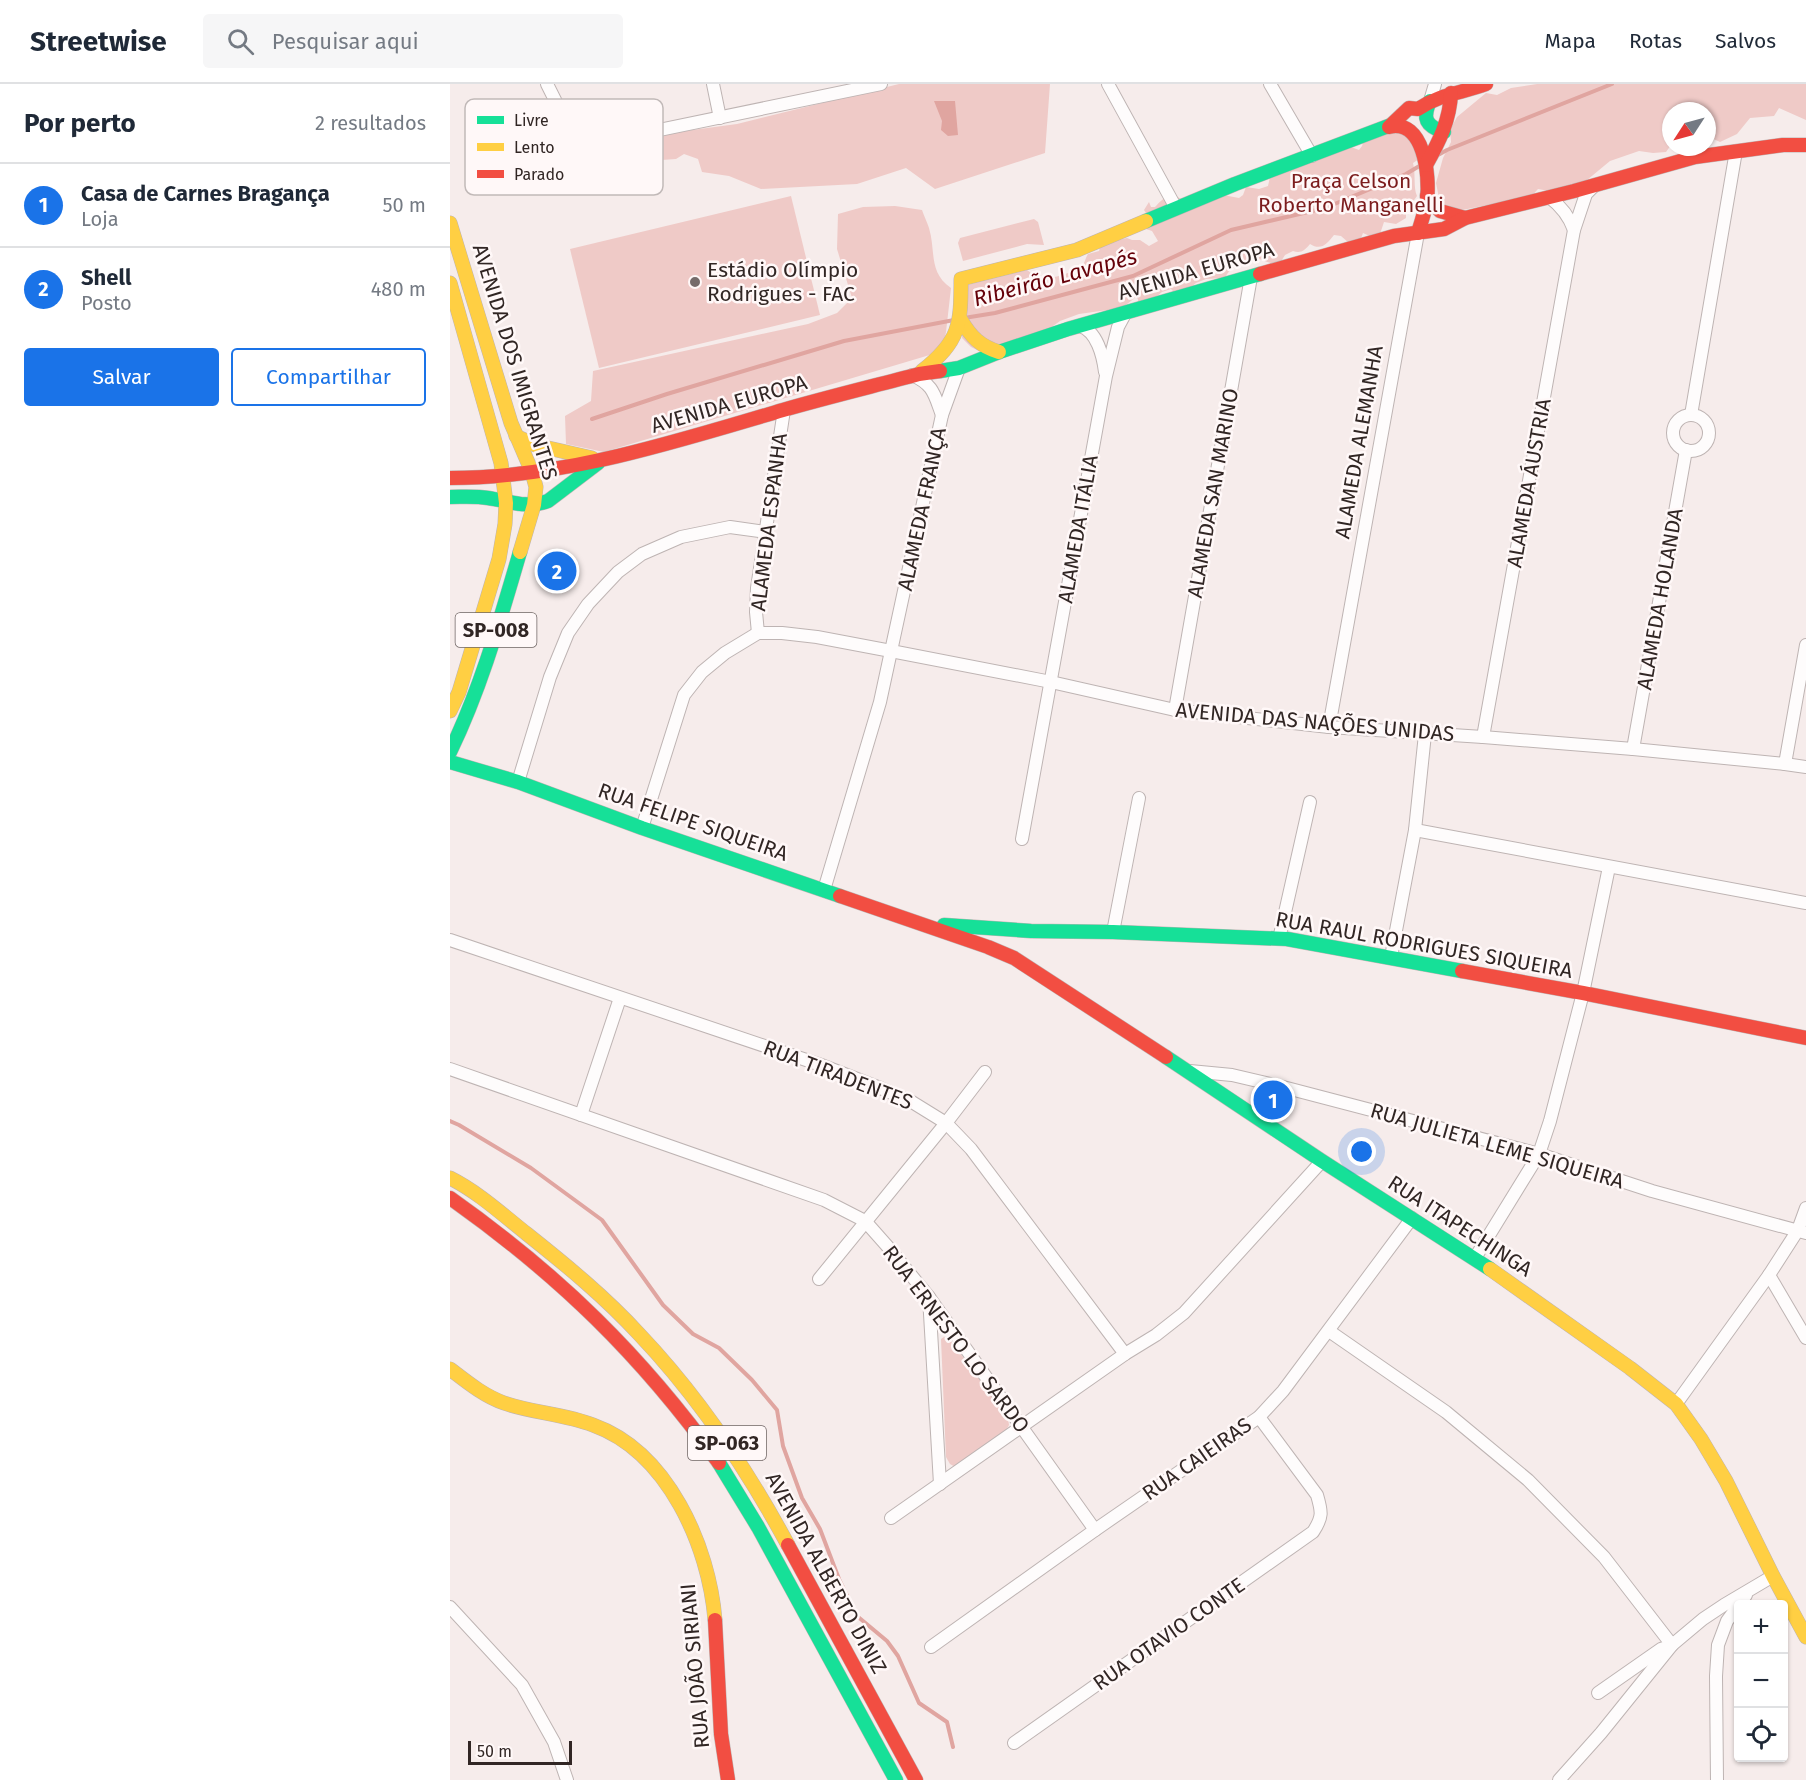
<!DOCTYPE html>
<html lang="pt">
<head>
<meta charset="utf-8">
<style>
  :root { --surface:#fff; --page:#f6f6f7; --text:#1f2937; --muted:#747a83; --line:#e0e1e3; --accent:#1a73e8 }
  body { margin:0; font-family:"Fira Sans",sans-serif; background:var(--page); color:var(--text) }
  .controls { position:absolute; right:18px; bottom:18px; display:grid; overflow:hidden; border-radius:6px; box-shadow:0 2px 4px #0004 }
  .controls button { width:54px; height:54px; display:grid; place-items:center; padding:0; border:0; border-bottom:2px solid var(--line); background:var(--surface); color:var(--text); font:30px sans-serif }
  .compass { position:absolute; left:1212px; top:18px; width:54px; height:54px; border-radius:50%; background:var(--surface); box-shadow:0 2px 4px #0004; rotate:234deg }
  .scale { position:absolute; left:18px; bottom:15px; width:104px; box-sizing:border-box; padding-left:6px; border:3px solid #312624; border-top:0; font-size:16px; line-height:21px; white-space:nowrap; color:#312624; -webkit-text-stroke:4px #fff8f8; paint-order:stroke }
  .you { position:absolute; left:912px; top:1068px; width:21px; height:21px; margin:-15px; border:4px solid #fff; border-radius:50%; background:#1a73e8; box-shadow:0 0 0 9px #1a73e833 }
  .badge { display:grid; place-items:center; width:39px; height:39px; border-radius:50%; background:var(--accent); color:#fff; font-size:20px; font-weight:700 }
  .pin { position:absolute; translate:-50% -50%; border:3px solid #fff; box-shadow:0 2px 6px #0006 }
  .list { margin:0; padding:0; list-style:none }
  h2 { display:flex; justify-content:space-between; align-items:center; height:78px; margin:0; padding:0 24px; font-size:26px }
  h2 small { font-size:20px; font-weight:400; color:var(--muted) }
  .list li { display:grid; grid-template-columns:39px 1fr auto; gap:18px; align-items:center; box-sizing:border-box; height:84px; padding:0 24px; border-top:2px solid var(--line) }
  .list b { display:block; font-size:22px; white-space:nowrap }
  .list p { margin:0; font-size:20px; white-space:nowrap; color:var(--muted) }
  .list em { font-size:20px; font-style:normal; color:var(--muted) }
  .actions { display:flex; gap:12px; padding:18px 24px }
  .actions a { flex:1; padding:14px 0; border:2px solid var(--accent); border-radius:6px; text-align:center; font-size:21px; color:var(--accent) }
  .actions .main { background:var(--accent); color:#fff }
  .icon { flex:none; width:33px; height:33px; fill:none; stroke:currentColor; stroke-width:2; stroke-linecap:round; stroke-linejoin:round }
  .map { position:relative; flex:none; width:1356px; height:1696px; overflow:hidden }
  header { display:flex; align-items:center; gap:36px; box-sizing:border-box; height:84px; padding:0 30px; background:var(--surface); border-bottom:2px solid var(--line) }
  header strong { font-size:28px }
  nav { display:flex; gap:33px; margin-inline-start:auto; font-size:21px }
  .search { width:420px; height:54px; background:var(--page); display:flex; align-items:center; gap:15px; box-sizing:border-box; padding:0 21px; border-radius:6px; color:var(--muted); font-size:22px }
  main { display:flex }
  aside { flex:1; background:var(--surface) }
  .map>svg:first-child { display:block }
</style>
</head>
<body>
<header>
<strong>Streetwise</strong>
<div class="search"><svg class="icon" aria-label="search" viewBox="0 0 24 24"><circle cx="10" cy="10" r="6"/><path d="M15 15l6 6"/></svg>Pesquisar aqui</div>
<nav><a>Mapa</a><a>Rotas</a><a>Salvos</a></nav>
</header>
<main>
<aside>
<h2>Por perto<small>2 resultados</small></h2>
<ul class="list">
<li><span class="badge">1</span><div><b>Casa de Carnes Bragança</b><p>Loja</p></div><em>50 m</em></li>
<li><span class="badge">2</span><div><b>Shell</b><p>Posto</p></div><em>480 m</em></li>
</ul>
<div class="actions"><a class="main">Salvar</a><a>Compartilhar</a></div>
</aside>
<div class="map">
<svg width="1356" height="1696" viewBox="0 0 1356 1696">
  <rect width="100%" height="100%" fill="#f6eceb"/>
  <g fill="#efcac7">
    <path d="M449 0H600L595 69 485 105 456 84 407 100 311 105 279 92 252 88 248 75 234 70 226 75 183 78 168 59 205 51 287 40Z"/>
    <path d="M1087 0H1356V36L1329 24 1324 32 1300 34 1287 50 1270 58 1257 52V27H1221V61L1216 68 1203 69 1189 67 1160 77 1131 101 1110 109 1088 105 1078 116 1048 119 1007 127 995 122 989 114 986 99 993 74 1001 58 1000 46 1007 33 1036 9 1047 11 1061 4Z"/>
    <path d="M951 40 969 75 963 79C966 90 963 103 967 112L956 127V134L946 140 934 138 930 150 922 153 913 149 910 157 899 159 891 152 884 151C877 160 871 167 860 160 855 166 851 170 843 167L835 171 830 179C819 181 816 176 807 175 795 175 779 184 775 194L756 195 746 199 741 203 723 207 721 205 712 208 706 213 688 219V215L686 213 672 224 629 230 610 237 596 247 529 267 521 263 512 254 517 201 577 186C592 197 601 195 618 189 622 187 627 186 631 183 635 179 635 175 638 170L649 167 651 160 677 154 682 156H690L699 162 708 157 702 147 696 145V129L694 126 699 118 701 123H705C713 114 721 106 734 117L773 111 789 114 793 111 796 103 809 105 818 102 820 93 901 63 909 66 912 62 913 59Z"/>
    <path d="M341 112 370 231 149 284 120 165Z"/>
    <path d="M445 122 472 126C474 132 477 138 479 144 486 167 478 188 501 204L496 248 493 263 483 270 154 368 116 360 115 332 141 317 143 287 358 240 387 229 402 214 387 165 388 130 413 123Z"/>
    <path d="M584 135 588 138 594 161 577 160 513 177 508 159 510 154Z"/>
    <path d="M494 1253 502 1258 558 1334 559 1341 555 1348 507 1384 500 1380 496 1373 491 1255Z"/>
  </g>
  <path fill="#e0a5a0" d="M484 17H505L508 51 498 52 491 46 492 37Z"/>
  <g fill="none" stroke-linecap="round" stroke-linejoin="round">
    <g stroke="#e0a5a0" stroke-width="4">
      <path d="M988 71 997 66 1162 0"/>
      <path d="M514 234 545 229 683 192 781 146 875 124 956 90 971 81"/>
      <path d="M142 335 217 310 394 257 504 236"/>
      <path d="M0 1037 9 1041 81 1084 152 1136 213 1221 243 1250 269 1264 302 1296 327 1326 333 1362 352 1414 370 1445 389 1495 407 1532 437 1557 448 1572 469 1619 497 1638 503 1663"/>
    </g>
    <defs>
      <g id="street">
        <path d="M97 0 124 54 132 62 431 0"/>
        <path d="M263 0 270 34"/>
        <path d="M658 0 726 124"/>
        <path d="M820 0 862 72"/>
        <path d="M980 17 985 0"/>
        <path d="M1099 113C1111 122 1119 132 1124 146"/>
        <path d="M630 242C647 247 653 272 655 288"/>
        <path d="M462 291C484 301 484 310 492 331"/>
        <path d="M1241 331 1286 67"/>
        <circle cx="1241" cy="349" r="18"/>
        <path d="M308 549H332L367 553 441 567 601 598 725 626 879 643 1033 653 1183 665 1335 680 1356 683"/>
        <path d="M308 549 306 528 307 504 334 326"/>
        <path d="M725 626 801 193"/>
        <path d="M879 643 968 149"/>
        <path d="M1033 653 1124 146 1136 110 1144 102"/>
        <path d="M1183 665 1236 366"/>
        <path d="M1335 680 1356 561"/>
        <path d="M68 698 100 593 118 549 138 520 168 488 192 470 231 453 280 443 316 448"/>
        <path d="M192 744 234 611 252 588 275 569 308 549"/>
        <path d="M965 746 1356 819"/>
        <path d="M572 755 656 292 668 243 675 230"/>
        <path d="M374 806 430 618 492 331 509 284"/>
        <path d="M663 848 689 714"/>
        <path d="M829 855 860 718"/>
        <path d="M0 856 374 982 428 1003 462 1018 496 1039 521 1065 675 1270"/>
        <path d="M941 873 965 746 975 650"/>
        <path d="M0 985 374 1116 415 1137 438 1163 479 1213 645 1446"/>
        <path d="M740 987 782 991 833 1003 1089 1070 1202 1107 1356 1149"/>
        <path d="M131 1031 170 914"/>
        <path d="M1025 1174 1089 1070 1100 1037 1133 909 1159 783"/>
        <path d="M1319 1191 1356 1254"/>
        <path d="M369 1195 496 1039 535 988"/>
        <path d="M479 1213 490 1400"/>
        <path d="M879 1247 996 1328 1078 1396 1154 1473 1222 1561"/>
        <path d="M1226 1320 1319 1191 1348 1146 1356 1124"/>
        <path d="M441 1434 675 1270 706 1251 734 1229 872 1077"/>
        <path d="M0 1523 72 1601 104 1658 117 1696"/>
        <path d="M481 1563 645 1446 809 1333 833 1307 962 1134"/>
        <path d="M1148 1609 1211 1565 1217 1563"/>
        <path d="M564 1659 863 1448C873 1433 872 1428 867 1411L809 1333"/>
        <path d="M1109 1696 1151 1649 1222 1561 1253 1535 1274 1521 1323 1492"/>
        <path d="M1267 1696 1266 1592 1268 1561 1277 1537 1296 1511"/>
      </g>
      <g id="fast">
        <path d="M980 17C972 35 976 42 994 48"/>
        <path d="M696 137 785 100 941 41"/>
        <path d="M490 287 509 284 549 268 618 245 810 190"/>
        <path d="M0 413C13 413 25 412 38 414 59 417 77 425 98 417L148 379"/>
        <path d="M0 668C31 604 50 536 70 468"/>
        <path d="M0 678 68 698 192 744 390 812"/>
        <path d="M494 841 581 847 663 848 837 855 1012 887"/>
        <path d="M716 973 872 1077 1040 1185"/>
        <path d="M269 1379 308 1443 446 1696"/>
      </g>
      <g id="slow">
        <path d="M0 139 61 339 82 388 86 403 84 421 70 468"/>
        <path d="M0 199 51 379 56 419 55 440 49 475 9 608 0 627"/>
        <path d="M511 236C521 253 530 262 549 268"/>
        <path d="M472 287C510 257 511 241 511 195L627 166 696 137"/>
        <path d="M66 352 85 361 142 374"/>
        <path d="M0 1094C28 1108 53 1131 77 1150 116 1181 155 1213 189 1250 248 1312 297 1385 338 1461"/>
        <path d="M1040 1185 1180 1284 1226 1320 1251 1355 1276 1397 1323 1492 1356 1553"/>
        <path d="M0 1285C17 1298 34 1312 54 1319 83 1329 114 1330 143 1341 218 1368 259 1462 265 1536"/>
      </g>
      <g id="jam">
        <path d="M941 41 959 24 968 25C990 10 1012 9 1036 0"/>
        <path d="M939 43C974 34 980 92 977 116 975 128 971 138 968 149"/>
        <path d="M976 81C989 58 1000 36 1001 9"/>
        <path d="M977 112 990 127 1015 134"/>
        <path d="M810 190 944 152 994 145 1015 134 1124 107 1245 73 1333 61H1356"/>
        <path d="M0 394C114 394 224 358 333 326 378 313 424 302 469 290L490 287"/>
        <path d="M390 812 538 863 564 874 716 973"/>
        <path d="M1012 887 1133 909 1356 954"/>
        <path d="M0 1114C109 1191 191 1271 269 1379"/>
        <path d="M338 1461 466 1696"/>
        <path d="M265 1536 271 1650 278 1696"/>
      </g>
    </defs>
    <use href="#street" stroke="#beb4b3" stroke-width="14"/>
    <use href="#fast" stroke="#beb4b3" stroke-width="15"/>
    <use href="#slow" stroke="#beb4b3" stroke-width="15"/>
    <use href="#jam" stroke="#beb4b3" stroke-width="15"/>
    <use href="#street" stroke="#fefcfc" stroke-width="12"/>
    <use href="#fast" stroke="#16e098" stroke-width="14"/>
    <use href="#slow" stroke="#ffcf43" stroke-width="14"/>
    <use href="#jam" stroke="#f24e42" stroke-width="14"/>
  </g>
  <circle fill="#766b6a" stroke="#fff8f8" stroke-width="2" cx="245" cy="198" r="6"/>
  <g text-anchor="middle" stroke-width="5" stroke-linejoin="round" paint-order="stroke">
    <g fill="#fff8f8" stroke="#6f6564" stroke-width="1.5">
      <rect x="5.5" y="529" width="81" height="34" rx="4.5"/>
      <rect x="238" y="1342" width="78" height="34" rx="4.5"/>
    </g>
    <g font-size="20" font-weight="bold" fill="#312624">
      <text x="46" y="553">SP-008</text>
      <text x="277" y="1366">SP-063</text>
    </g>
    <g font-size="21" fill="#7c1c1d" stroke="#fff8f8">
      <text x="901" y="104">Praça Celson<tspan x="901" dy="24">Roberto Manganelli</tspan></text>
    </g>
    <g font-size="21" fill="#312624" stroke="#fff8f8" text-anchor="start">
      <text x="257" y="193">Estádio Olímpio<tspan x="257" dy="24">Rodrigues - FAC</tspan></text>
    </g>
    <g font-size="21" fill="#312624" stroke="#fff8f8">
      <text transform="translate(746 187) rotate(-16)" y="7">AVENIDA EUROPA</text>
      <text transform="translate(65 278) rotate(73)" y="7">AVENIDA DOS IMIGRANTES</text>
      <text transform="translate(279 320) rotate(-16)" y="7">AVENIDA EUROPA</text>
      <text transform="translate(909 358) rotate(-80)" y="7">ALAMEDA ALEMANHA</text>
      <text transform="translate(1079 399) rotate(-80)" y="7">ALAMEDA ÁUSTRIA</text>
      <text transform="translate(763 409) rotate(-80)" y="7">ALAMEDA SAN MARINO</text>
      <text transform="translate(472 425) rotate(-78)" y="7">ALAMEDA FRANÇA</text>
      <text transform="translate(319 438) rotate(-83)" y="7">ALAMEDA ESPANHA</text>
      <text transform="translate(628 445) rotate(-80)" y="7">ALAMEDA ITÁLIA</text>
      <text transform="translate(1210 515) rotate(-80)" y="7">ALAMEDA HOLANDA</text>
      <text transform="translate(865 638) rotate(5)" y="7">AVENIDA DAS NAÇÕES UNIDAS</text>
      <text transform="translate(243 738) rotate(19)" y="7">RUA FELIPE SIQUEIRA</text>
      <text transform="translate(974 861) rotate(10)" y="7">RUA RAUL RODRIGUES SIQUEIRA</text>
      <text transform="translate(388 991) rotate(21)" y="7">RUA TIRADENTES</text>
      <text transform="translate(1047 1062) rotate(16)" y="7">RUA JULIETA LEME SIQUEIRA</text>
      <text transform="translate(1010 1142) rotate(33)" y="7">RUA ITAPECHINGA</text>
      <text transform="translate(506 1255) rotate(53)" y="7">RUA ERNESTO LO SARDO</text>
      <text transform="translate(747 1375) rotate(-35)" y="7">RUA CAIEIRAS</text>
      <text transform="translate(376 1489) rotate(61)" y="7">AVENIDA ALBERTO DINIZ</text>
      <text transform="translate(719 1550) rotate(-35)" y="7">RUA OTAVIO CONTE</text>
      <text transform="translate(245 1582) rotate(-95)" y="7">RUA JOÃO SIRIANI</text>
    </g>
    <g font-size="22" font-style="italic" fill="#650009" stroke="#fff8f8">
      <text transform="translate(605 193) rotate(-15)" y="8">Ribeirão Lavapés</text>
    </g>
  </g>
  <rect x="15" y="15" width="198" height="96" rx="9" fill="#fff8f8" stroke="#c1b9b8" stroke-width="1.5"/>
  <rect x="27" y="32" width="27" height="8" fill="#16e098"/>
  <rect x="27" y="59" width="27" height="8" fill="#ffcf43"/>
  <rect x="27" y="86" width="27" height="8" fill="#f24e42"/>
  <g font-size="16" fill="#312624">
    <text x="64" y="42">Livre</text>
    <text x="64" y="69">Lento</text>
    <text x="64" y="96">Parado</text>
  </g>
</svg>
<div class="controls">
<button>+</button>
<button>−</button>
<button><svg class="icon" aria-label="locate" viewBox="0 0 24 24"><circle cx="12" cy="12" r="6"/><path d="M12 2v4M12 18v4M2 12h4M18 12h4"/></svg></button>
</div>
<svg class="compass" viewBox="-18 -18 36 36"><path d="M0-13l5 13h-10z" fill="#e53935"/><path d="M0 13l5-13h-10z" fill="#747a83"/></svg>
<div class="scale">50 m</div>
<div class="you"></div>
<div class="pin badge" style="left:823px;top:1016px">1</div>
<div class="pin badge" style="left:107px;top:487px">2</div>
</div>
</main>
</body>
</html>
